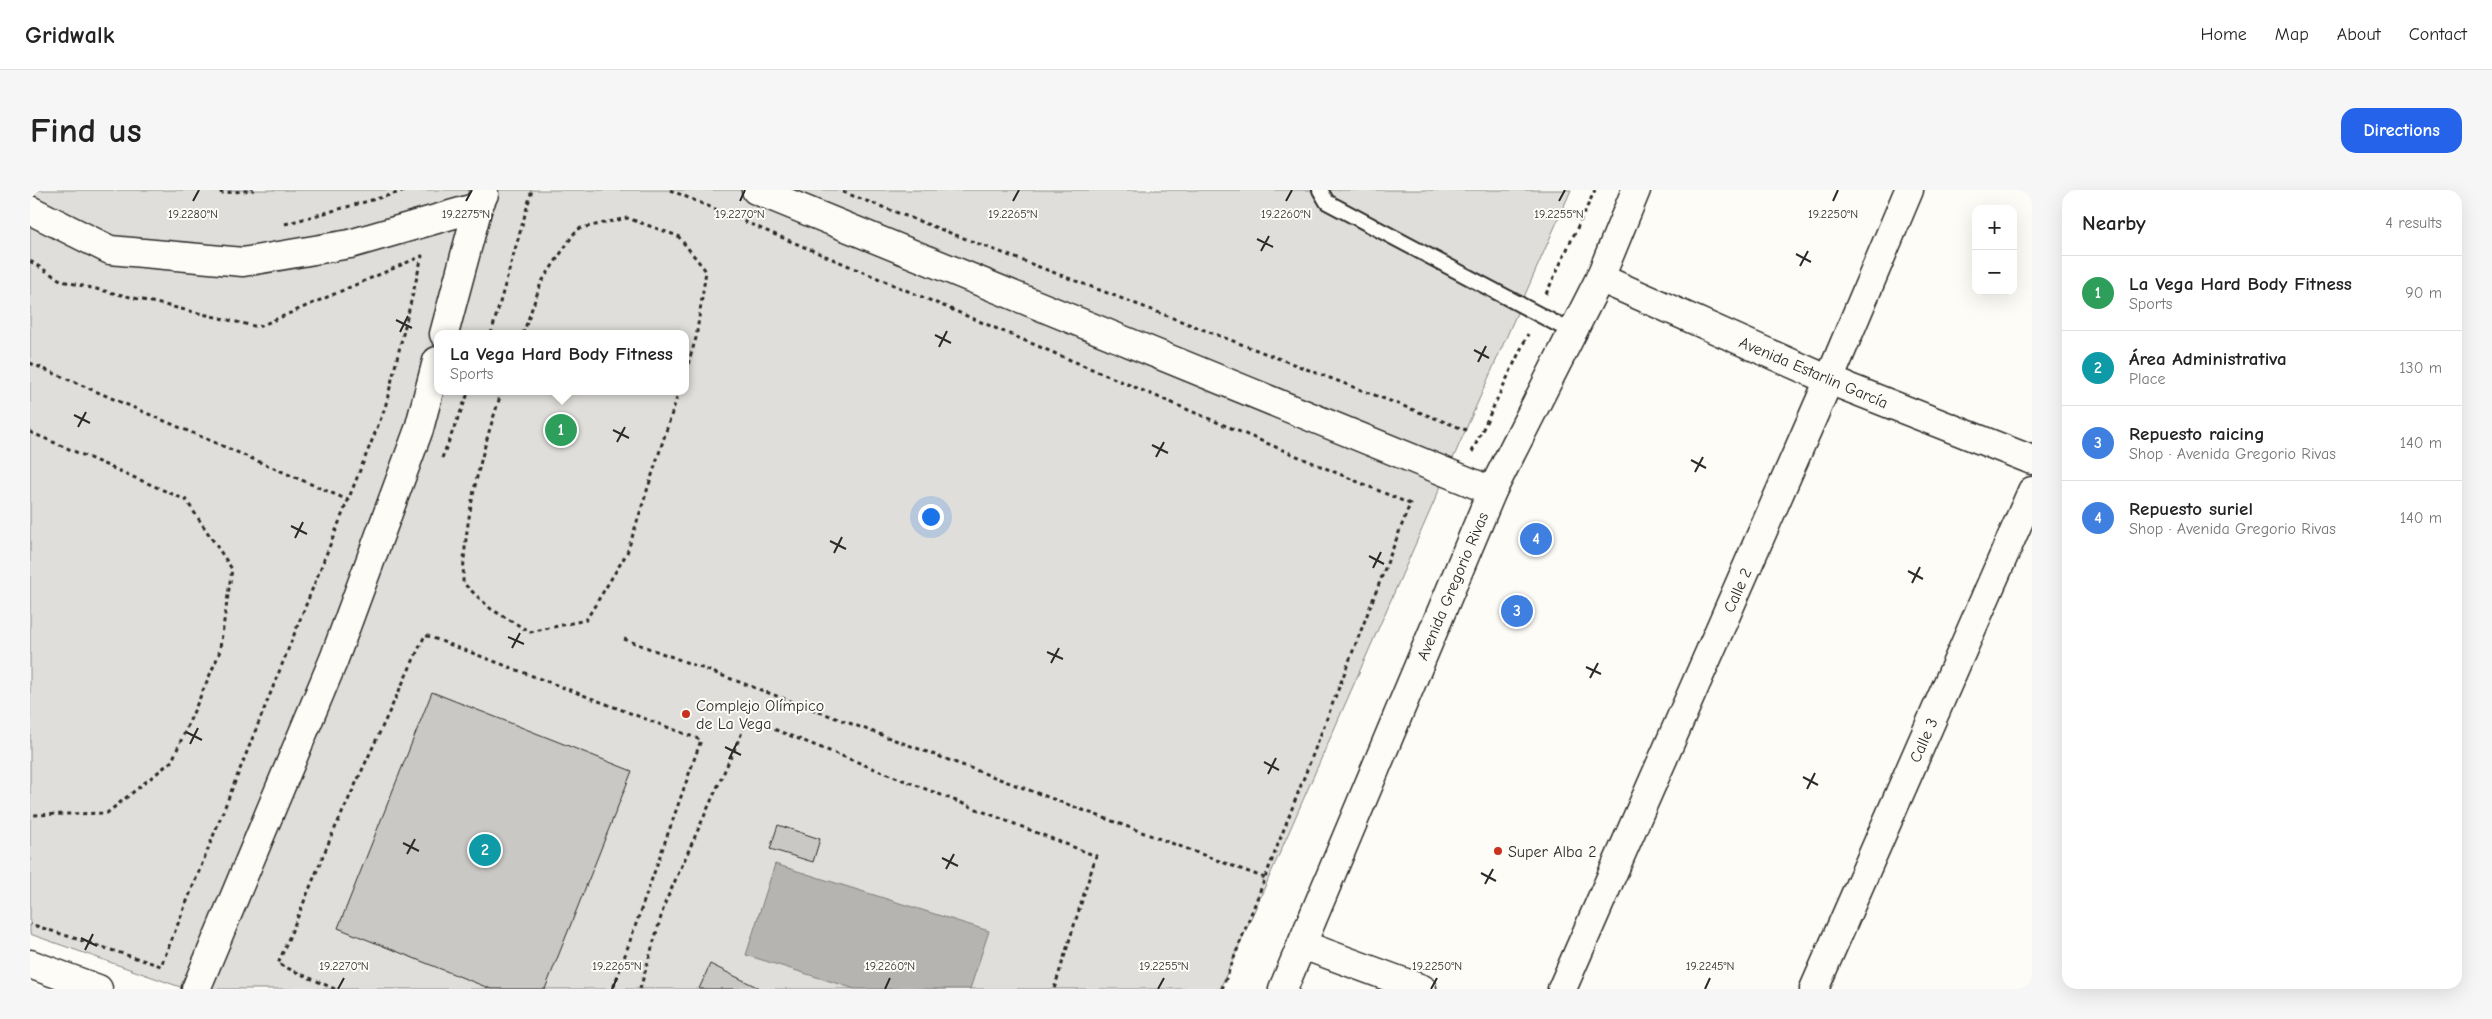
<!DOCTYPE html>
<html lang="en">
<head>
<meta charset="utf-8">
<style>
  :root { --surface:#fff; --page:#f6f6f6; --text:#222; --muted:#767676; --line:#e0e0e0; --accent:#2563eb }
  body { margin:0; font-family:"Comic Neue",sans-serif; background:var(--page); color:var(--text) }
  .controls { position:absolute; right:15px; top:15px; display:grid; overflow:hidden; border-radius:10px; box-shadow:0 5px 20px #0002 }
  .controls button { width:45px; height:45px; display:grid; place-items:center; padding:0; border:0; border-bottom:1px solid var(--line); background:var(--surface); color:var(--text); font:25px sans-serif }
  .you { position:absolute; left:900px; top:326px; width:18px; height:18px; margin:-12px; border:4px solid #fff; border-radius:50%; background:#1a73e8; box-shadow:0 0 0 8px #1a73e833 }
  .badge { display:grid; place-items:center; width:32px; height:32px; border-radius:50%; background:var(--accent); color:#fff; font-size:16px; font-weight:700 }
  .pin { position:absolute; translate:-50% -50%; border:2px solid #fff; box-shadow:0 1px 5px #0006 }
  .popup { position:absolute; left:404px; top:140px; width:255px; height:65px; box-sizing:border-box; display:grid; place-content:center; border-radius:10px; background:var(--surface); filter:drop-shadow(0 1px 4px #0005); font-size:16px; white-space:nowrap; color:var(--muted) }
  .popup b { font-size:19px; color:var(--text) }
  .popup::after { content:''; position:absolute; left:50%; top:100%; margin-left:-10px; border:10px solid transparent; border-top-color:var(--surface) }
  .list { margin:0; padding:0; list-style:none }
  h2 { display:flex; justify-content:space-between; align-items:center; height:65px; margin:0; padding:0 20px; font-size:21px }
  h2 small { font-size:16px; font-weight:400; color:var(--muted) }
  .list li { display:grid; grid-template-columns:32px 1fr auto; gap:15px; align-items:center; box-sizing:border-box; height:75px; padding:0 20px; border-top:1px solid var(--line) }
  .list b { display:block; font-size:19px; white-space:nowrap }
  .list p { margin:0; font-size:16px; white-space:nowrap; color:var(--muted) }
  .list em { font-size:16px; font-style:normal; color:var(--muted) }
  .map { position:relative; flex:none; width:2002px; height:799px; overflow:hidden; border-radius:15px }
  header { display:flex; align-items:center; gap:30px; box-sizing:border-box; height:70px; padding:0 25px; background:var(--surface); border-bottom:1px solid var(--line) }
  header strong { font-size:24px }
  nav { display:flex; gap:28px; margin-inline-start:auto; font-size:18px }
  .intro { display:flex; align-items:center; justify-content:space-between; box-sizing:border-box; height:120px; padding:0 30px }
  h1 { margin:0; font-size:35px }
  .button { padding:12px 22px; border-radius:15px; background:var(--accent); color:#fff; font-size:18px; font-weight:700 }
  main { display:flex; gap:30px; padding:0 30px }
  aside { flex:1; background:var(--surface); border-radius:15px; box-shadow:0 5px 20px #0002 }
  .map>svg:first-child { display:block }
</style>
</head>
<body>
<header>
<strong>Gridwalk</strong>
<nav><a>Home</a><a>Map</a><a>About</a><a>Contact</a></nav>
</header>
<div class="intro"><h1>Find us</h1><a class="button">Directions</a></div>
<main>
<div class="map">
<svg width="2002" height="799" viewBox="0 0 2002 799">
  <rect width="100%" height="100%" fill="#fdfcf7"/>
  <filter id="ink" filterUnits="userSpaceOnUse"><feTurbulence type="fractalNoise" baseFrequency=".02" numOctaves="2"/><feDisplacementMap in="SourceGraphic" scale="10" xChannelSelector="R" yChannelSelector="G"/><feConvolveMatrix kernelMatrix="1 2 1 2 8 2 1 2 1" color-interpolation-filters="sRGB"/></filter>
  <g filter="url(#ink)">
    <path fill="#dfdeda" stroke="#858482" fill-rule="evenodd" d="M0 0H1541L1190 799H156L0 744ZM407 144H655V201H407Z"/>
    <path fill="#b5b4b1" stroke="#7e7d7b" d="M745 674 959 741 940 799H825L716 765Z"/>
    <g fill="#c9c8c4" stroke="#2b2b2b">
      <path d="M402 502 602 581 515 799H461L308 738Z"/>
      <path d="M748 635 790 649 783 672 740 659Z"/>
      <path d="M680 774 731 799H669Z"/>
    </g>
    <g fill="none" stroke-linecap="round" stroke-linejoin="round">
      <defs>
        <path id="service" d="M1290 0 1297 12 1542 142"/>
        <g id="minor">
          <path d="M726 0 1462 301"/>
          <path d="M0 20 80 60 213 72 320 54 448 17"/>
          <path d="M1570 88 1799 190 2002 270"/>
          <path d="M414 144 448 17 454 4"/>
          <path d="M1273 755 1392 799"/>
          <path d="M166 799 304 469 389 239 407 171"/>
          <path d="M1532 799 1799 190 1879 0"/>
          <path d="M1784 799 2002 301"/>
        </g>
        <path id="tertiary" d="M0 774 68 799"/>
        <path id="secondary" d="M1253 799 1462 301 1570 88 1606 0"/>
      </defs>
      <use href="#service" stroke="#2b2b2b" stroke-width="18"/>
      <use href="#minor" stroke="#2b2b2b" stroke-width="31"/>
      <use href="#tertiary" stroke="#2b2b2b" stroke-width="31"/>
      <use href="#secondary" stroke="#2b2b2b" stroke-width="31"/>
      <g stroke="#2b2b2b" stroke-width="3" stroke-dasharray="4 4" stroke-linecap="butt">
        <path d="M182 0 193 3 224 0"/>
        <path d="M640 0 1380 314 1192 799"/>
        <path d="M813 2 1436 240"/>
        <path d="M255 34 378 0"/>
        <path d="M0 71 32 91 228 137 392 66 355 218 131 776 0 734"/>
        <path d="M1516 104 1565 0"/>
        <path d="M461 144 502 0"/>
        <path d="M493 144 511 93 547 39 597 28 648 46 676 81 666 148 655 184"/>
        <path d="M0 173 318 310"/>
        <path d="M472 201C451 263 434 328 433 393L461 419 500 442 556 430 597 363 649 201"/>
        <path d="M0 242 156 310 202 379 189 464 142 571 77 623 0 625"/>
        <path d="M1442 262 1498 144"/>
        <path d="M412 268 439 201"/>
        <path d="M594 449 1235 688"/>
        <path d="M305 799 248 774 301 647 395 445 671 550 583 799"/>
        <path d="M610 799 635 713 718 529 1066 666 1024 799"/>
      </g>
      <use href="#service" stroke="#fdfcf7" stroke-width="14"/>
      <use href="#minor" stroke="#fdfcf7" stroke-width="28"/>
      <use href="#tertiary" stroke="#fdfcf7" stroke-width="28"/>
      <use href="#secondary" stroke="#fdfcf7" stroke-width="28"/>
    </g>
  </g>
  <path fill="none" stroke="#2b2b2b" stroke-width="2" d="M163 11 169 0M436 11 442 0M710 11 715 0M983 11 989 0M1256 11 1262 0M1529 11 1535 0M1803 11 1808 0M1227 49 1243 57M1231 61 1239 46M1766 64 1781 72M1770 76 1778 61M366 130 382 138M370 142 378 126M905 145 921 153M909 157 917 141M1444 160 1459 168M1448 172 1456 156M44 225 60 233M48 237 56 222M583 240 599 248M587 252 595 237M1122 255 1138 263M1126 267 1134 252M1661 270 1676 278M1665 282 1673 267M261 336 277 344M265 348 273 332M800 351 816 359M804 363 812 347M1339 366 1354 374M1343 378 1351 362M1878 381 1893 389M1882 393 1890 377M478 447 494 454M482 458 490 443M1017 462 1033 469M1021 473 1029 458M1556 477 1571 484M1560 488 1568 473M156 542 172 550M160 554 168 538M695 557 711 565M699 569 707 553M1234 572 1249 580M1238 584 1246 568M1773 587 1788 595M1777 599 1785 583M373 653 389 661M377 664 385 649M912 668 928 676M916 679 924 664M1451 683 1466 691M1455 694 1463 679M51 748 67 756M55 760 63 744M308 799 314 788M582 799 587 788M855 799 860 788M1128 799 1134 788M1401 799 1407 788M1675 799 1680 788"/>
  <g fill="#c8321e" stroke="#fdfcf7" stroke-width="2">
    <circle cx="656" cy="524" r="5"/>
    <circle cx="1468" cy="661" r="5"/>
  </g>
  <g text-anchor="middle" stroke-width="4" stroke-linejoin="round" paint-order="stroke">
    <g font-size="16" fill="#2b2b2b" stroke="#fdfcf7">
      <text transform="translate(1784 182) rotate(23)" y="6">Avenida Estarlin García</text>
      <text transform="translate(1422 396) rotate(-67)" y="6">Avenida Gregorio Rivas</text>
      <text transform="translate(1707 400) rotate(-66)" y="6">Calle 2</text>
      <text transform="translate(1893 550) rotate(-66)" y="6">Calle 3</text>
    </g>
    <g font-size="16" fill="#2b2b2b" stroke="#fdfcf7" text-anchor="start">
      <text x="666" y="521">Complejo Olímpico<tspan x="666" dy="18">de La Vega</tspan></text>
      <text x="1478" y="667">Super Alba 2</text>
    </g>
  </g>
  <g font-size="12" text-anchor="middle" fill="#2b2b2b" stroke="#fdfcf7" stroke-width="4" stroke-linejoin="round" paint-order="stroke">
    <text x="163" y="28">19.2280°N</text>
    <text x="436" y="28">19.2275°N</text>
    <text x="710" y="28">19.2270°N</text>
    <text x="983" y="28">19.2265°N</text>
    <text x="1256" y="28">19.2260°N</text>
    <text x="1529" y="28">19.2255°N</text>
    <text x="1803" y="28">19.2250°N</text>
    <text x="314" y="780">19.2270°N</text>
    <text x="587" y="780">19.2265°N</text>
    <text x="860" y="780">19.2260°N</text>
    <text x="1134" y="780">19.2255°N</text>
    <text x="1407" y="780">19.2250°N</text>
    <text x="1680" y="780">19.2245°N</text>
  </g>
</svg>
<div class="controls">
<button>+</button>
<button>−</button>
</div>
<div class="you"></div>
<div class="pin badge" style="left:531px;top:240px;background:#2e9e5b">1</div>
<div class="popup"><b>La Vega Hard Body Fitness</b>Sports</div>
<div class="pin badge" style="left:455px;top:660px;background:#0f9aa8">2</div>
<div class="pin badge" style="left:1487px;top:421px;background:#3f7fe0">3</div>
<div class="pin badge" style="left:1506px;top:349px;background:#3f7fe0">4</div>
</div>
<aside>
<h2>Nearby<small>4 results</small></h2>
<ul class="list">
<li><span class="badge" style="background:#2e9e5b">1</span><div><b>La Vega Hard Body Fitness</b><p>Sports</p></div><em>90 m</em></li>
<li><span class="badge" style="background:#0f9aa8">2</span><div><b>Área Administrativa</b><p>Place</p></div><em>130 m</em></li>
<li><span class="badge" style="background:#3f7fe0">3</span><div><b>Repuesto raicing</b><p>Shop · Avenida Gregorio Rivas</p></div><em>140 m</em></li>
<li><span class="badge" style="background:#3f7fe0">4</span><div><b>Repuesto suriel</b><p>Shop · Avenida Gregorio Rivas</p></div><em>140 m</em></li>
</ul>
</aside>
</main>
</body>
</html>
